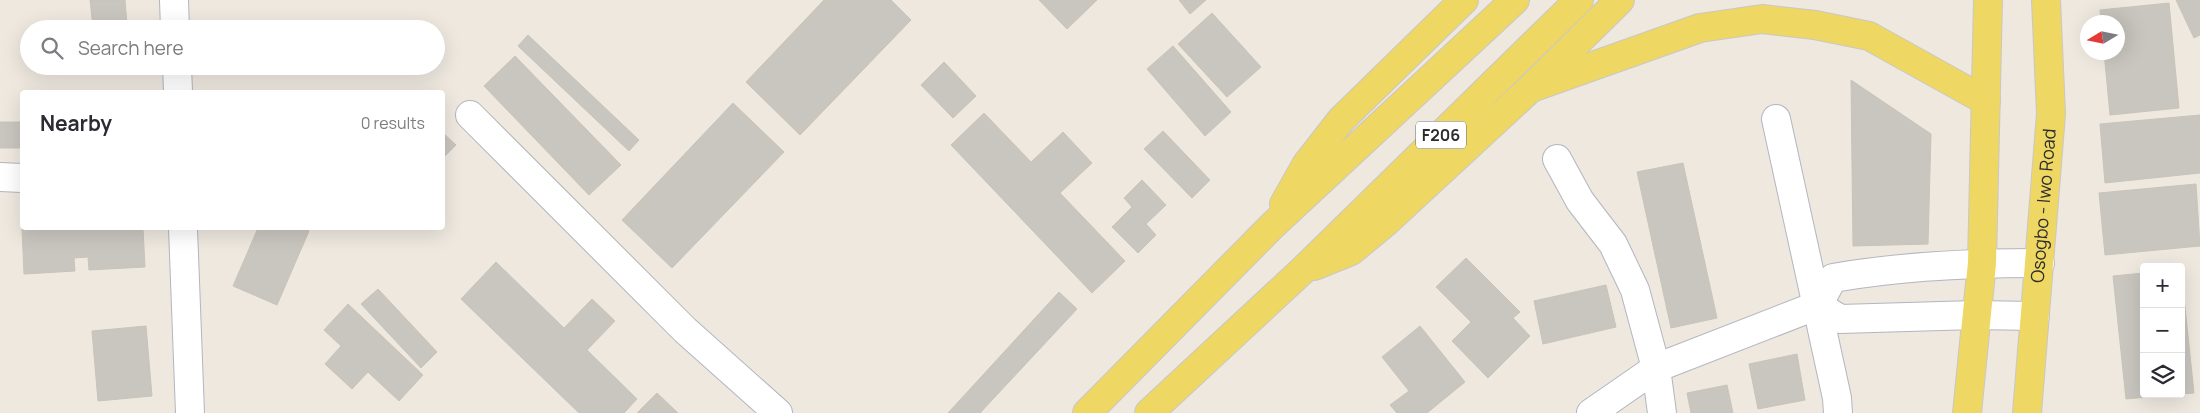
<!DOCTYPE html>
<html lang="en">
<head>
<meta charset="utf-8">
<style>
  :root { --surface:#fff; --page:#f7f7f7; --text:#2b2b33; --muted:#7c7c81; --line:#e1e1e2 }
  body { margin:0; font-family:Manrope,sans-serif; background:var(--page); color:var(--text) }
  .controls { position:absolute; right:15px; bottom:15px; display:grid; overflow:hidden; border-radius:5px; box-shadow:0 5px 20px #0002 }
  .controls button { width:45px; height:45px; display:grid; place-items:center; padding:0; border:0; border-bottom:1px solid var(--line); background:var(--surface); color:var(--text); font:25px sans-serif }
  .compass { position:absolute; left:2080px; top:15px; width:45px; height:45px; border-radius:50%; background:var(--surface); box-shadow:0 5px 20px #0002; rotate:260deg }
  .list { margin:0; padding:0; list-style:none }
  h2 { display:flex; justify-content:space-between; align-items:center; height:65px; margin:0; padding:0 20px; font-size:21px }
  h2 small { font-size:16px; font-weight:400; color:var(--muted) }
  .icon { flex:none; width:28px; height:28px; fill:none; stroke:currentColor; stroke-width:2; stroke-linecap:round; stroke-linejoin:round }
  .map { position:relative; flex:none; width:2200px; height:413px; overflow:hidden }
  .search { position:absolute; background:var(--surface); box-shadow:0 5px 20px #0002; left:20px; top:20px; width:425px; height:55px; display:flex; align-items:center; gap:12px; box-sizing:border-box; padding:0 18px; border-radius:28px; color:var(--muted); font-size:19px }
  .panel { position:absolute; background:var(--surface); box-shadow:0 5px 20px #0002; left:20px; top:90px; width:425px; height:140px; border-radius:5px }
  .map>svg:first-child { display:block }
</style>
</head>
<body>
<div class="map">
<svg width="2200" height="413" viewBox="0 0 2200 413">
  <rect width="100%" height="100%" fill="#eee8df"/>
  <g fill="#c9c5bf" stroke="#c9c4b9">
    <path d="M90 0H125L127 24 93 28Z"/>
    <path d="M824 0H891L911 20 800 135 746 82Z"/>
    <path d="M1039 0H1097L1067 29Z"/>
    <path d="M1179 0H1206L1190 14Z"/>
    <path d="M2176 0H2200V35L2194 38Z"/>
    <path d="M2169 3 2179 108 2110 115 2104 52H2118V22H2101L2100 10Z"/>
    <path d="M1212 13 1261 67 1227 97 1178 44Z"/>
    <path d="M528 35 639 140 629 151 518 46Z"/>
    <path d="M1173 46 1231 112 1205 136 1147 69Z"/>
    <path d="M515 56 621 165 589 195 484 86Z"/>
    <path d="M944 62 976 96 953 118 921 85Z"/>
    <path d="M1851 80 1931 134 1928 244 1853 246Z"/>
    <path d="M733 103 784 152 672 268 622 220Z"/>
    <path d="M984 113 1031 162 1063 132 1092 163 1060 193 1125 261 1092 293 951 145Z"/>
    <path d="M2200 115V173L2105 183 2100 124Z"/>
    <rect x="0" y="122" width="22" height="26"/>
    <path d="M1163 131 1210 180 1192 198 1144 149Z"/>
    <path d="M442 132 456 145 442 159Z"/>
    <path d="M1683 163 1717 318 1671 328 1637 172Z"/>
    <path d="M1142 180 1166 205 1146 224 1156 235 1138 253 1112 227 1132 207 1124 198Z"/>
    <path d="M2196 184 2200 246 2105 255 2099 193Z"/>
    <path d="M21 207H22V228H143L145 267 89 270 88 257 74 258 75 271 24 274Z"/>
    <path d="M258 228H301L309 231 277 305 233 286Z"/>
    <path d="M1466 258 1520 312 1513 318 1530 336 1488 378 1452 341 1471 322 1436 287Z"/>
    <path d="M496 262 564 328 592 299 615 321 587 350 637 399 624 413H579L461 299Z"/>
    <path d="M2181 269 2194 393 2181 394Z"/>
    <path d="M2144 273V394H2180L2126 399 2113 276Z"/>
    <path d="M1606 285 1616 327 1543 344 1534 301Z"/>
    <path d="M378 289 437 352 421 368 361 304Z"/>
    <path d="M1059 292 1077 309 980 413H948Z"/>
    <path d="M348 304 423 375 399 401 368 372 352 389 325 364 341 346 324 330Z"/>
    <path d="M146 326 152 396 98 401 92 331Z"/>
    <path d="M1420 326 1465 382 1427 413H1397L1390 405 1409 391 1382 357Z"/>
    <path d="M1797 354 1805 400 1758 409 1749 364Z"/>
    <path d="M1727 385 1733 413H1691L1687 393Z"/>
    <path d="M657 393 678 413H637Z"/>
  </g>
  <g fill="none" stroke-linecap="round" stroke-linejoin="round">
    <defs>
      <g id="minor">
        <path d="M174 0 175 29"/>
        <path d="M177 66 178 92"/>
        <path d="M470 115 685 330 778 413"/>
        <path d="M1776 119 1837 398 1838 413"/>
        <path d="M1557 159 1580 201 1613 244 1635 290 1656 368 1662 413"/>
        <path d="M0 177 22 178"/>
        <path d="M183 228 190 413"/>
        <path d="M1818 305 1840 319 1975 315 2035 316"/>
        <path d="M1591 413 1656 368 1818 305 1833 278C1901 266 1971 263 2040 263"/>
      </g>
      <g id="major">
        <path d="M1531 88 1700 28 1762 19 1815 25 1869 36 1986 101"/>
        <path d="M1284 204 1306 165 1341 120 1464 0"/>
        <path d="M1314 266 1351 251 1385 223 1531 88 1620 0"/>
        <path d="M1087 413 1273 225 1515 0"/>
        <path d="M1149 413 1303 270 1579 0"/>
        <path d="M1967 413 1982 263 1988 0"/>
        <path id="s1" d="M2027 413 2051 114 2046 0"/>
      </g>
    </defs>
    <use href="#minor" stroke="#b3b5c0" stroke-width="30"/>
    <use href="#major" stroke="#c8c8c8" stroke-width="30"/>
    <use href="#minor" stroke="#fff" stroke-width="28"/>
    <use href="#major" stroke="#efd763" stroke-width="28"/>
  </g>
  <g text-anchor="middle" stroke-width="5" stroke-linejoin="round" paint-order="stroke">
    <rect fill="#fff" stroke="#6c6c6c" stroke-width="1" x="1416" y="121.5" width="50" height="27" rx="4"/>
    <g font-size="16" font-weight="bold" fill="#2d2d2d">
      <text x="1441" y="141">F206</text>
    </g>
    <g font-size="18" fill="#2d2d2d" stroke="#fff">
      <text dy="6" stroke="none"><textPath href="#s1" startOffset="208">Osogbo - Iwo Road</textPath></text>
    </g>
  </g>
</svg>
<div class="controls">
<button>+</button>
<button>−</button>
<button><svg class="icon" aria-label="layers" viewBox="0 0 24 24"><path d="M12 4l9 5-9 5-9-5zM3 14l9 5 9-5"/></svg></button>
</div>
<svg class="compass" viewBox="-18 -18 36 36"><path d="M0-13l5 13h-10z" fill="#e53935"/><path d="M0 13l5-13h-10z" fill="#7c7c81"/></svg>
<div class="search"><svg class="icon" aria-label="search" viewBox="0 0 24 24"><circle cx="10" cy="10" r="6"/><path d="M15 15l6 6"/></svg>Search here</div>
<section class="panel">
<h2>Nearby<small>0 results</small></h2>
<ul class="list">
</ul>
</section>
</div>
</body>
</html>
